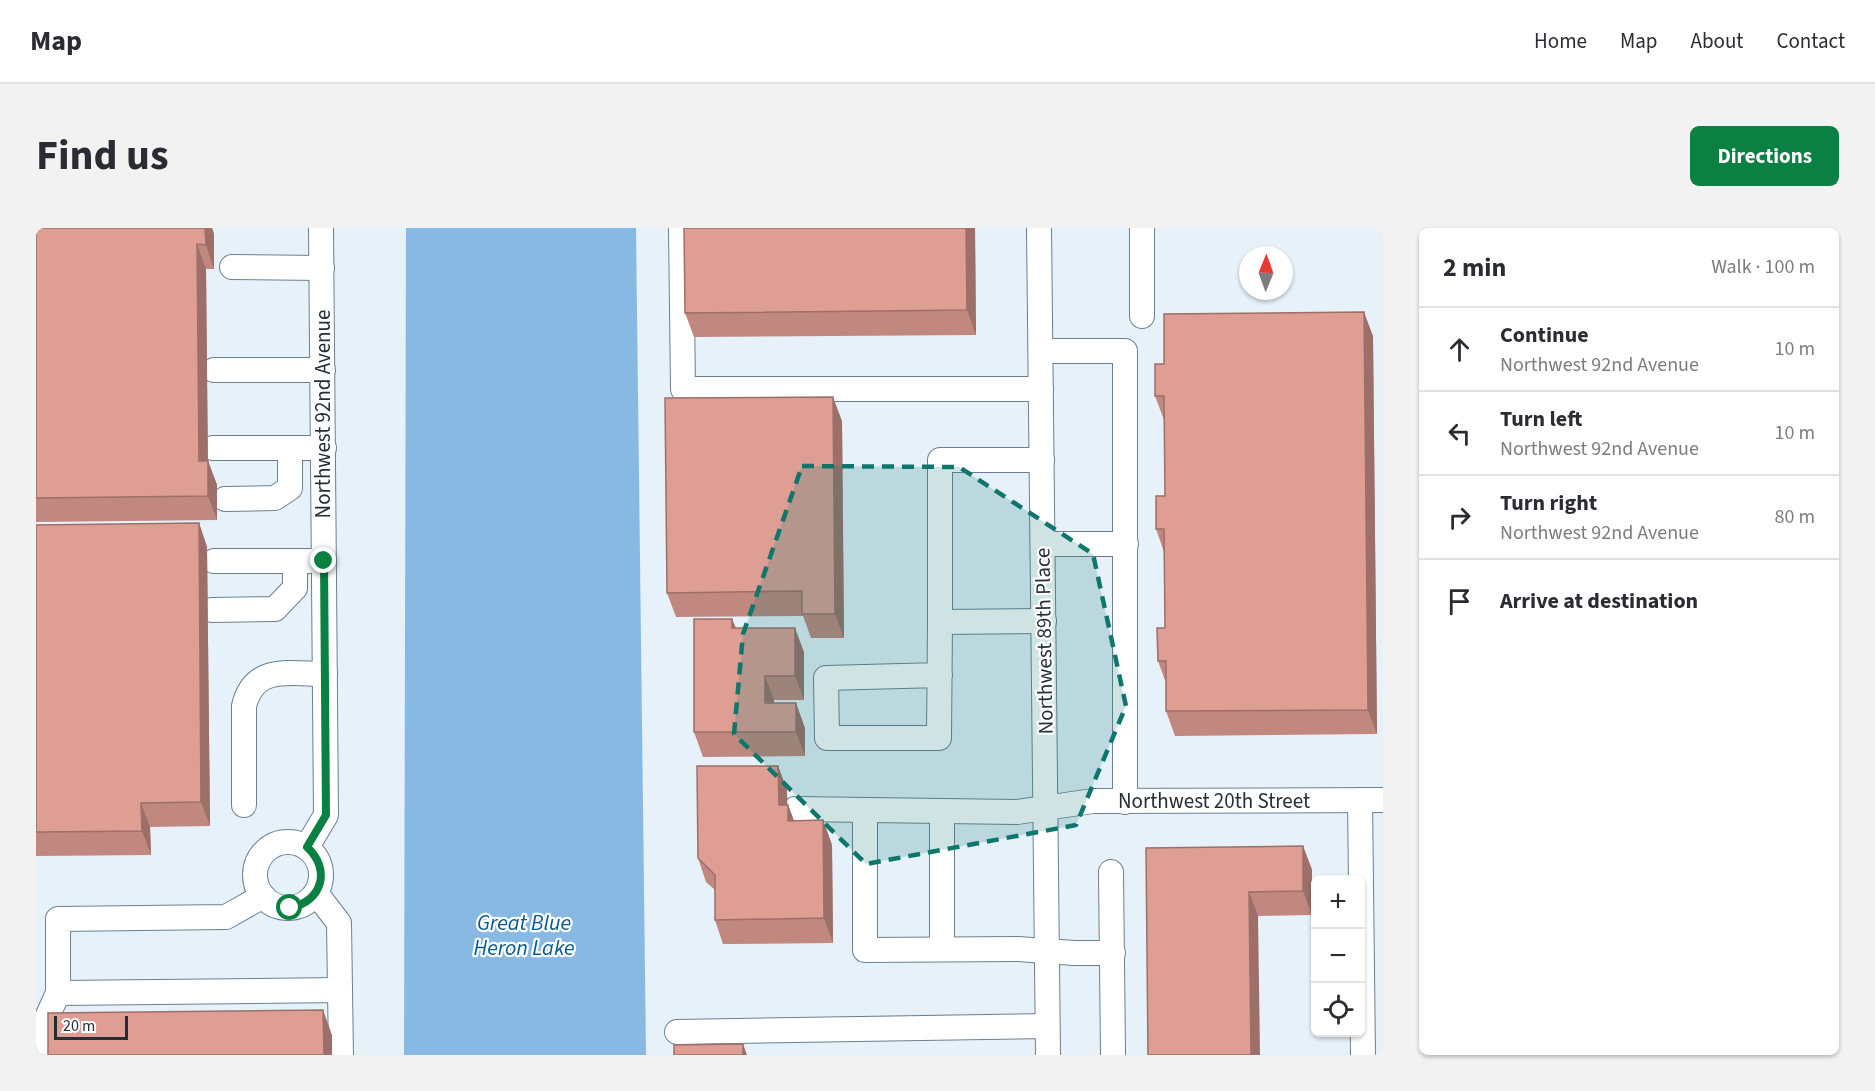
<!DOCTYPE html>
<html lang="en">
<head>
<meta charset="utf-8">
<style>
  :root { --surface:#fff; --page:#f2f2f3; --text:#2b2b33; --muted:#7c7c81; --line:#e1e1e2; --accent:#0b8043 }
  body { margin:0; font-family:"Source Sans 3",sans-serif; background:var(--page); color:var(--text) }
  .controls { position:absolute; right:18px; bottom:18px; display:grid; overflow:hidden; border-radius:9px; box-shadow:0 2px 4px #0004 }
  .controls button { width:54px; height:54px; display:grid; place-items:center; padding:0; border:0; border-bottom:2px solid var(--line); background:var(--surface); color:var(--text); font:30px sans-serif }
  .compass { position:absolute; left:1203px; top:18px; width:54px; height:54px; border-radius:50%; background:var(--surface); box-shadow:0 2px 4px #0004; rotate:1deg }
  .scale { position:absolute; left:18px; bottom:15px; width:74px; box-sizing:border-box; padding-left:6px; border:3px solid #242e36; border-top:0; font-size:16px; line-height:21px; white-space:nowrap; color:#242e36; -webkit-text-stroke:4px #fff; paint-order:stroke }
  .stop { position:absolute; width:18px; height:18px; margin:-14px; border:4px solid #0b8043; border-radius:50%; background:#fff }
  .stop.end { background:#0b8043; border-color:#fff; box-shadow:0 2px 6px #0008 }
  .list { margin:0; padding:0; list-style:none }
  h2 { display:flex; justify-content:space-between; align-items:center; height:78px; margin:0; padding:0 24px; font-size:26px }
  h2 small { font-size:20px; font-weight:400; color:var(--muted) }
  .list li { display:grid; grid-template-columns:39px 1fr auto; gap:18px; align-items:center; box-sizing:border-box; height:84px; padding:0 24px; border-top:2px solid var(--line) }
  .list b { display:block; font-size:22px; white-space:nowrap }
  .list p { margin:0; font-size:20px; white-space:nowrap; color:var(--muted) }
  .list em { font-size:20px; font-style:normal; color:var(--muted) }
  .icon { flex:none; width:33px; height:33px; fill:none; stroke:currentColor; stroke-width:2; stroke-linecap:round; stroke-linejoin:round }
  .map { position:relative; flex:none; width:1347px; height:827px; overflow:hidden; border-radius:9px }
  header { display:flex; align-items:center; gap:36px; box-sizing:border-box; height:84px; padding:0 30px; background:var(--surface); border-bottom:2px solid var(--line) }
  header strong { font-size:28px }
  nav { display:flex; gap:33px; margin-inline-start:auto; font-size:21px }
  .intro { display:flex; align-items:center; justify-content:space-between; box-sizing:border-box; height:144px; padding:0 36px }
  h1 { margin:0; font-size:42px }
  .button { padding:15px 27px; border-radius:9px; background:var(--accent); color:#fff; font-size:21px; font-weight:700 }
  main { display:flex; gap:36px; padding:0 36px }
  aside { flex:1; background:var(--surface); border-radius:9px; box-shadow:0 2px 4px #0004 }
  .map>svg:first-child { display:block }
</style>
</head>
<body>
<header>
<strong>Map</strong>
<nav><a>Home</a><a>Map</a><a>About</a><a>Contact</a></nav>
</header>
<div class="intro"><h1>Find us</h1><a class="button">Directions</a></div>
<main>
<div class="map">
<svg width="1347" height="827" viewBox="0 0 1347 827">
  <rect width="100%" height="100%" fill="#e7f1fa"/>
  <path fill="#87b9e2" d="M370 0H600L610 827H368Z"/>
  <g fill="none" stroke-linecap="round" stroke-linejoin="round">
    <defs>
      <g id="minor">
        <path d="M645 0 647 161H1005"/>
        <path d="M1003 0 1012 827"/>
        <path d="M196 39 286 40"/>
        <path d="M1106 88V0"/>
        <path d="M1005 123H1089V574"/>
        <path d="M178 142H287"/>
        <path d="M177 220H254"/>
        <path d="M189 271 239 270 254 260V220H288"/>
        <path d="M1007 316H1090"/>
        <path d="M178 333H274"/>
        <path d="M176 382 239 381 259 360V333"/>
        <path d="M904 394V232H1006"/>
        <path d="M904 447 790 450 791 510H903L904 394 1008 393"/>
        <path d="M1324 572 1327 827"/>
        <path d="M208 577V478C218 436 254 446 289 446"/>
        <path d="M759 581 981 584 1057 573 1347 572"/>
        <path d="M829 582V722L982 721 1038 725H1077"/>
        <circle cx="252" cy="647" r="33"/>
        <path d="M271 619 290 587 285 0"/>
        <path d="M1075 644 1077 827"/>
        <path d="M280 665 303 695 304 762"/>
        <path d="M227 668 190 689 22 691V765L304 762 305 827"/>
        <path d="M906 721V584"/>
        <path d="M641 804 1011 798"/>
        <path d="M2 827V809L22 765"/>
      </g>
    </defs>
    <use href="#minor" stroke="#698094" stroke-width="26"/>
    <use href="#minor" stroke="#fff" stroke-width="24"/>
  </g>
  <g fill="#c0887f">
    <path d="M0 0H176L178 6V41H170L172 233 181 257V292L0 294Z"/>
    <path d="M939 0 940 107 658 109 649 85Z"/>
    <path d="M1337 108 1341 506 1139 508 1130 483V455L1122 433 1129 400 1128 324 1120 301 1129 268 1128 192 1119 168 1128 136Z"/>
    <path d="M806 193 808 410H775L767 388 640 389 631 365Z"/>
    <path d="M163 295 171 319 174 598 114 599 115 627 0 628V297Z"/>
    <path d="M696 391 700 400 768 424V472H738V475L769 500V528L667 529 658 504Z"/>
    <path d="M742 538 751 562V577H752L758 593 787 592 796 617 797 715 687 716 679 692V662L670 654 662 630Z"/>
    <path d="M1267 618 1276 642V687L1222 688 1110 620Z"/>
  </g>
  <g fill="#9c6f68">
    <path d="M169 0H176L178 6V41L170 17Z"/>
    <path d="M930 0H939L940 107 931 82Z"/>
    <path d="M161 16 170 41 172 257 163 233Z"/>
    <path d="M1328 84 1337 108 1341 506 1332 482Z"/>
    <path d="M797 169 806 193 808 410 799 386Z"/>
    <path d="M172 233 181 257V292L172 268Z"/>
    <path d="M163 295 171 319 174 598 165 574Z"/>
    <path d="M696 391 705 415 696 400Z"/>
    <path d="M759 400 768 424V472L759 448Z"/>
    <path d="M729 448 738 472V499L729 475Z"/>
    <path d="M760 475 769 500V528L760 504Z"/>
    <path d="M742 538 751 562 752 601 743 577Z"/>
    <path d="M105 575 114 599 115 627 106 603Z"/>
    <path d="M752 577 761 601 752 593Z"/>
    <path d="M787 592 796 617 797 715 788 690Z"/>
    <path d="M1267 618 1276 642V687L1267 663Z"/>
    <path d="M1213 664 1222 688 1224 827H1215Z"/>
    <path d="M287 782 296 807V827H288Z"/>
    <path d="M707 816 711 827H707Z"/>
  </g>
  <g fill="#df9e94" stroke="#9c6f68" stroke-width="1.5">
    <path d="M0 0H169L170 17 161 16 163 233H172V268L0 270Z"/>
    <path d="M648 0H930L931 82 649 85Z"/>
    <path d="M1328 84 1332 482 1130 483V433H1122L1121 400H1129L1128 301H1120V268H1129L1128 168H1119V136H1128V86Z"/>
    <path d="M797 169 799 386H766V363L631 365 629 170Z"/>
    <path d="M163 295 165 574 105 575 106 603 0 604V297Z"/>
    <path d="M658 391H696V400H759V448H729V475H760V504H658Z"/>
    <path d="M661 538H742L743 577H752V593L787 592 788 690 679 692V647L662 630Z"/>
    <path d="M1267 618V663L1213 664 1215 827H1112L1110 620Z"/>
    <path d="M287 782 288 827H12V785Z"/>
    <path d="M707 816V827H638V817Z"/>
  </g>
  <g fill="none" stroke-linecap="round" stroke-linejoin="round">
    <path stroke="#0b8043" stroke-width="8" d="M254 680C287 673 295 641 271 619L290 587 288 333"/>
  </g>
  <path fill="#0f766e" fill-opacity="0.2" stroke="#0f766e" stroke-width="4.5" stroke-dasharray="12 8" stroke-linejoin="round" d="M766 238 923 239 1057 326 1090 478 1040 597 830 636 698 506 707 406Z"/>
  <g text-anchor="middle" stroke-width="4.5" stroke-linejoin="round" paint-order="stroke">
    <g font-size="21" fill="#242e36" stroke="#fff">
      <text transform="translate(287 186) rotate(-90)" y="7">Northwest 92nd Avenue</text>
      <text transform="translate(1008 413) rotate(-91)" y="7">Northwest 89th Place</text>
      <text x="1178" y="580">Northwest 20th Street</text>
    </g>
    <g font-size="22" font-style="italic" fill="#065a8e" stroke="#fff">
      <text x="488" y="702">Great Blue<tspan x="488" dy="25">Heron Lake</tspan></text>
    </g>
  </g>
</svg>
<div class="controls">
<button>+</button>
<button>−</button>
<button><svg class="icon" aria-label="locate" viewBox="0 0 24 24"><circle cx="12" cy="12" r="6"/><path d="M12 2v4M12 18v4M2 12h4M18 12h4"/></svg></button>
</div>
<svg class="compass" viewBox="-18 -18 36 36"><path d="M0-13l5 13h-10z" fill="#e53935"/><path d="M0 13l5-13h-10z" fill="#7c7c81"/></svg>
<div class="scale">20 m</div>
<div class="stop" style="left:254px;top:680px"></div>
<div class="stop end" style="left:288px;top:333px"></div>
</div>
<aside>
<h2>2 min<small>Walk · 100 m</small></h2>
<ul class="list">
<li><svg class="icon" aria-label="ahead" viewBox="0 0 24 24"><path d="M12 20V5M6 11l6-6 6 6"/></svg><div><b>Continue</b><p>Northwest 92nd Avenue</p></div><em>10 m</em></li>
<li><svg class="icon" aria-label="left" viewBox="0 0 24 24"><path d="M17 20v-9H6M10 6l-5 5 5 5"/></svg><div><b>Turn left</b><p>Northwest 92nd Avenue</p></div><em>10 m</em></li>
<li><svg class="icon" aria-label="right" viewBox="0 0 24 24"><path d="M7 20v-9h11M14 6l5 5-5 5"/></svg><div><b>Turn right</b><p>Northwest 92nd Avenue</p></div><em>80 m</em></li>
<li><svg class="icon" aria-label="arrive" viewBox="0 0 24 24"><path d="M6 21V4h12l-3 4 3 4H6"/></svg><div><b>Arrive at destination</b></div></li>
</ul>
</aside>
</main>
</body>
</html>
